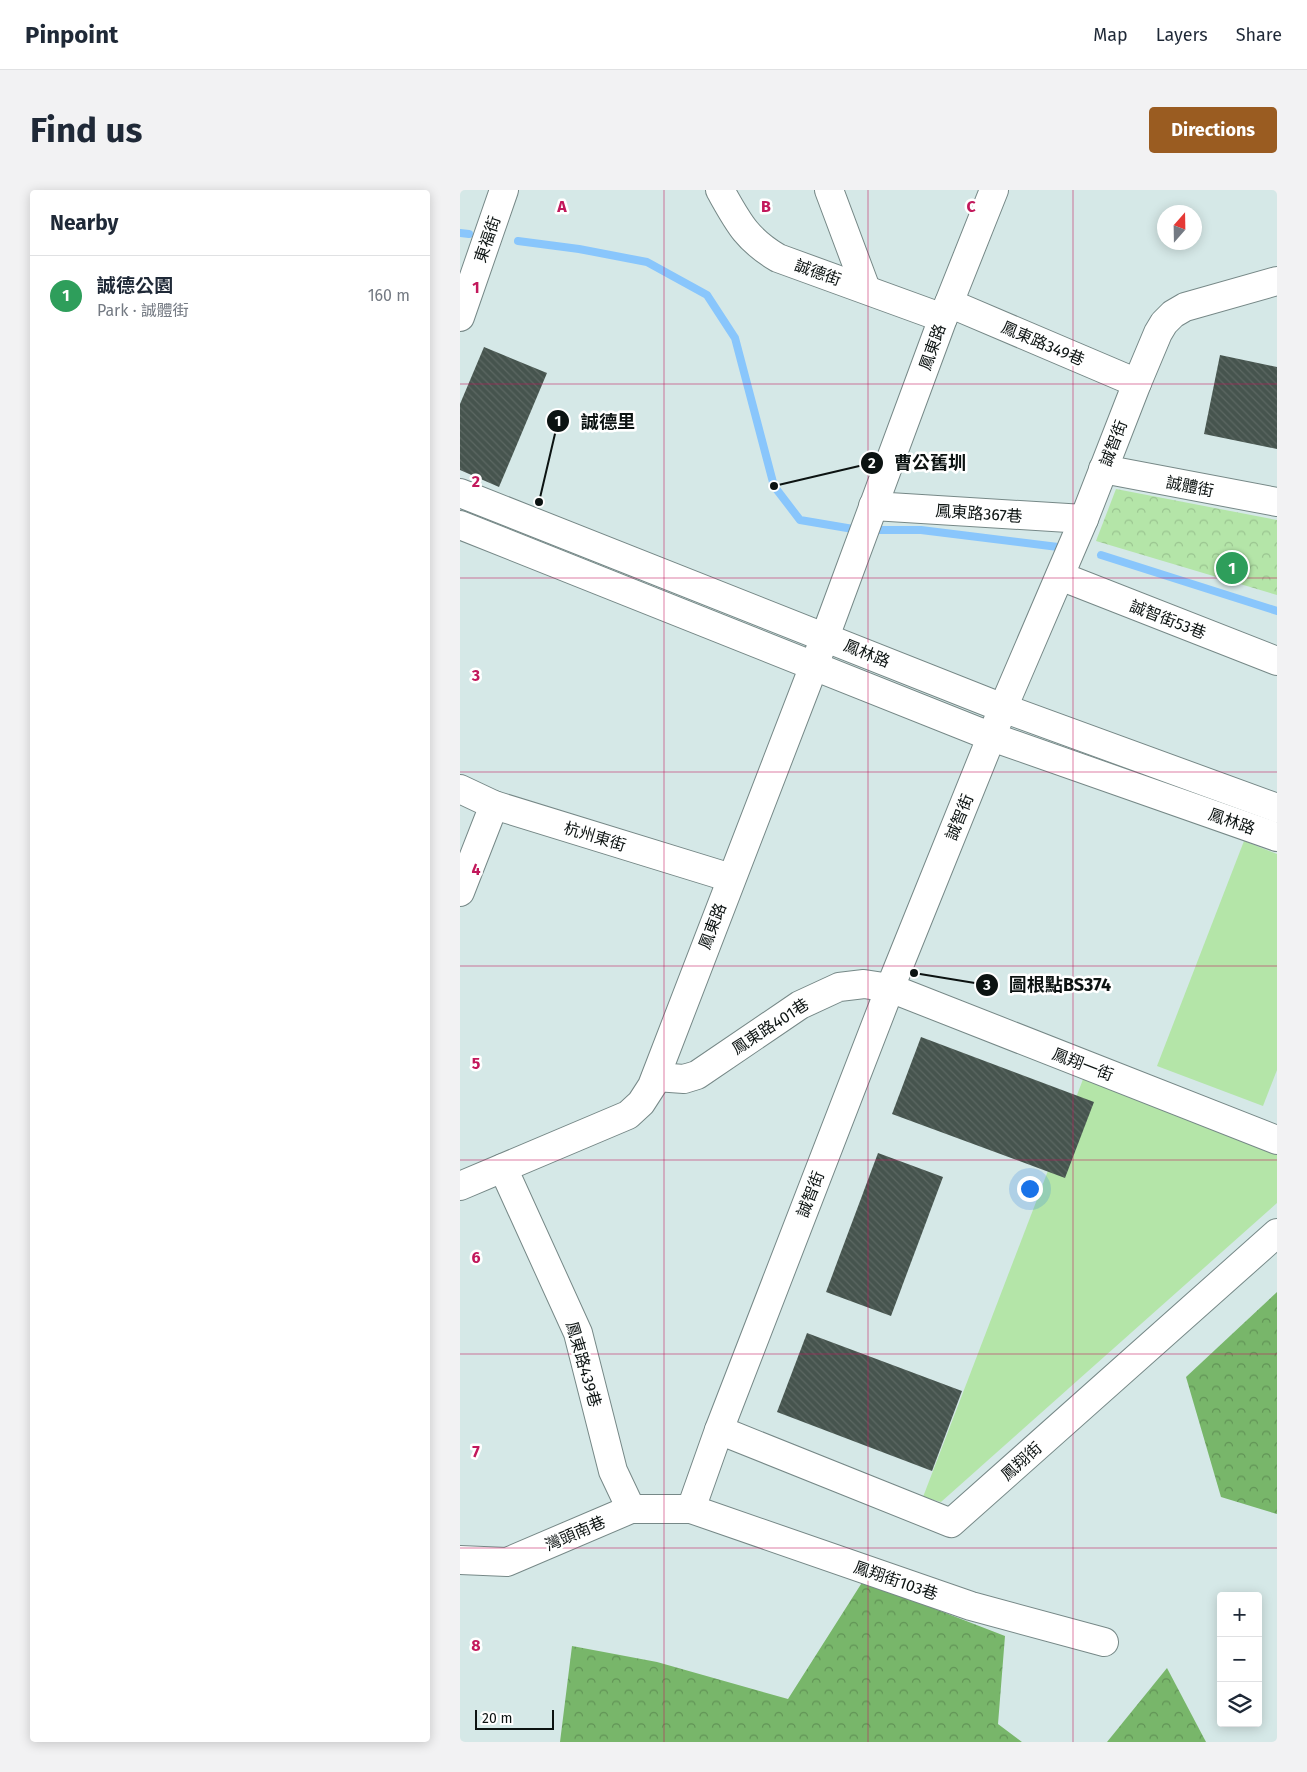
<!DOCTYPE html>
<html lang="en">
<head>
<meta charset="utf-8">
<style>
  :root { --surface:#fff; --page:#f2f2f3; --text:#1f2937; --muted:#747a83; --line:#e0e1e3; --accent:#9a5c21 }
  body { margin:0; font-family:"Fira Sans","Noto Sans TC",sans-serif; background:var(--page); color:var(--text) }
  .controls { position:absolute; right:15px; bottom:15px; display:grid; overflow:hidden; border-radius:5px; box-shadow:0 2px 12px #0003 }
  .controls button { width:45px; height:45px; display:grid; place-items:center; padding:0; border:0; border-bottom:1px solid var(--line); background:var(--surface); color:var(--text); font:25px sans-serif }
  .compass { position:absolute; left:697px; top:15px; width:45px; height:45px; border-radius:50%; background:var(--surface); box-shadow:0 2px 12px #0003; rotate:20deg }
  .scale { position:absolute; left:15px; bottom:12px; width:79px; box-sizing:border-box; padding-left:5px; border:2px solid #0c1312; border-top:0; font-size:14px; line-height:18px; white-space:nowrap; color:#0c1312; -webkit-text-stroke:4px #fff; paint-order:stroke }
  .you { position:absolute; left:569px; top:998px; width:18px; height:18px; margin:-12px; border:4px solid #fff; border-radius:50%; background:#1a73e8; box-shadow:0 0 0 8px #1a73e833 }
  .badge { display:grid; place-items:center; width:32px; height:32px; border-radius:50%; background:var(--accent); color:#fff; font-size:16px; font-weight:700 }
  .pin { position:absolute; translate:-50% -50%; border:2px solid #fff; box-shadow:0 1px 5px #0006 }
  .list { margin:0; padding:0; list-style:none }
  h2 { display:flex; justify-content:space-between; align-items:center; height:65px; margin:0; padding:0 20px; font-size:21px }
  h2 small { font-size:16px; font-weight:400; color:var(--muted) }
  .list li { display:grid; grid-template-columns:32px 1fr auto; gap:15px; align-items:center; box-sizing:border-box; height:80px; padding:0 20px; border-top:1px solid var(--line) }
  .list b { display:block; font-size:19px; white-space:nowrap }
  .list p { margin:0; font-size:16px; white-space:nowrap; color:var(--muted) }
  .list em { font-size:16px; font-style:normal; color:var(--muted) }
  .icon { flex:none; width:28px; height:28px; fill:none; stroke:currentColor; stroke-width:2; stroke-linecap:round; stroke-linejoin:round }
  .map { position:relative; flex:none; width:817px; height:1552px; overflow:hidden; border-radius:5px }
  header { display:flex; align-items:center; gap:30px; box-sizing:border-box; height:70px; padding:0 25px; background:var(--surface); border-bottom:1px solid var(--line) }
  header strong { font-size:24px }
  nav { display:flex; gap:28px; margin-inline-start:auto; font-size:18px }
  .intro { display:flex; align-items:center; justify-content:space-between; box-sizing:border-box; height:120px; padding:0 30px }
  h1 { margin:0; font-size:35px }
  .button { padding:12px 22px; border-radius:5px; background:var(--accent); color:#fff; font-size:18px; font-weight:700 }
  main { display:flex; gap:30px; padding:0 30px }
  aside { flex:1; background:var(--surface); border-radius:5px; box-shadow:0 2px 12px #0003 }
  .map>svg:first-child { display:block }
</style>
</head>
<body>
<header>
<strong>Pinpoint</strong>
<nav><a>Map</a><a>Layers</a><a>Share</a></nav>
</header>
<div class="intro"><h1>Find us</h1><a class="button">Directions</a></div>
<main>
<aside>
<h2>Nearby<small></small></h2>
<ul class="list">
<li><span class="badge" style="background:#2e9e5b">1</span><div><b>誠德公園</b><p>Park · 誠體街</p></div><em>160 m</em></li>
</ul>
</aside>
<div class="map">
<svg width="817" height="1552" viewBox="0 0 817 1552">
  <defs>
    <pattern id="forest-crowns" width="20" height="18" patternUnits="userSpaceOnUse" patternTransform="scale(1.25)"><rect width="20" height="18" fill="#78b66a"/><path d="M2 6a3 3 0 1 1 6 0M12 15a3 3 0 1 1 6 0" fill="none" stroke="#619356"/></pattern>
    <pattern id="park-crowns" width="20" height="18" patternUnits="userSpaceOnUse" patternTransform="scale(1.25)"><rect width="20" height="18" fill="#b4e5a8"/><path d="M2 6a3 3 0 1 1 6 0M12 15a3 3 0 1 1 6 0" fill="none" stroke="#9ac490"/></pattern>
    <pattern id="building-back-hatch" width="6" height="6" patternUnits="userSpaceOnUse" patternTransform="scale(1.25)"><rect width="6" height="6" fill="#46544e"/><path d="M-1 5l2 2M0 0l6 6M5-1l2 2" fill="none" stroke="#5c6863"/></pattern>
  </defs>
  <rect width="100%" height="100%" fill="#d5e8e7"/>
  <g fill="#b4e5a8">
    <path d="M784 651 817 664V880L803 916 697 876Z"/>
    <path d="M625 884 817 962V1013L481 1312 463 1307Z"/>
  </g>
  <g fill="url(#forest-crowns)">
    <path d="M817 1102V1324L761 1307 726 1187Z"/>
    <path d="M403 1391 545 1446 538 1534 562 1552H100L112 1456 197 1472 328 1509Z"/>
    <path d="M707 1478 746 1552H647Z"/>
  </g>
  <path fill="url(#park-crowns)" d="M656 299 817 330V405L636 351Z"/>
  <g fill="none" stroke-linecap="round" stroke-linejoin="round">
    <g stroke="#89c6fc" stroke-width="8">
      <path d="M0 43 9 44"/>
      <path d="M58 51 119 59 187 72 247 105 275 148 314 296 340 330 399 340"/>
      <path d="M411 340H461L598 357"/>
      <path d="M641 365 817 421"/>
    </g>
  </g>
  <g fill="url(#building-back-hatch)">
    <path d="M24 157 87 183 39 297 0 280V214Z"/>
    <path d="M760 165 817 177V259L744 244Z"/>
    <path d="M461 847 634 912 605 988 432 924Z"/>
    <path d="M418 963 483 987 431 1126 366 1102Z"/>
    <path d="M347 1143 502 1201 472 1281 317 1222Z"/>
  </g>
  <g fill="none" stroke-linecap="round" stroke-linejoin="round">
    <defs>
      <g id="minor">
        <path d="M260 0C278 32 286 49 318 68L483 128"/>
        <path d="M369 0 406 99"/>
        <path d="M489 113 677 193"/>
        <path d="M0 127 44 0"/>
        <path d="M643 279 817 312"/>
        <path d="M413 316 624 329"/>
        <path d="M600 386 817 471"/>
        <path d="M0 599 34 615 271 688"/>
        <path d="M0 702 34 615"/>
        <path d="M196 887 224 889 237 885 340 815 379 797 404 794 430 798 817 950"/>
        <path d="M43 978 118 1143 153 1281 171 1319"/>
        <path d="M0 996 168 925 181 913 192 896 365 447 483 128 534 0"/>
        <path d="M259 1240 491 1333 817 1043"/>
        <path d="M231 1319 259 1240 430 798 543 518 624 329 677 193 698 143 704 133 713 124 725 117 817 91"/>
        <path d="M0 1370 47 1372 171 1319H231L511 1416 644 1452"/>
      </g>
      <g id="major">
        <path d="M0 303 543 518 817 618"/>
        <path d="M0 335 532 547 817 647"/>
      </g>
    </defs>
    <use href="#minor" stroke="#768887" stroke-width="30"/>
    <use href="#major" stroke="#768887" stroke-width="30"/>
    <use href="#minor" stroke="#fff" stroke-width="28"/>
    <use href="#major" stroke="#fff" stroke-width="28"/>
  </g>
  <path fill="none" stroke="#c2185b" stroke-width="1" stroke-opacity="0.55" d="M204 0V1552M408 0V1552M613 0V1552M0 194H817M0 388H817M0 582H817M0 776H817M0 970H817M0 1164H817M0 1358H817"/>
  <g text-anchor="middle" stroke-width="5" stroke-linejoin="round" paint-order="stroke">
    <g font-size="16" fill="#0c1312" stroke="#fff">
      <text transform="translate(27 49) rotate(-71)" y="6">東福街</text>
      <text transform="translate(358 82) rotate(20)" y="6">誠德街</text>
      <text transform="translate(583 153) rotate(23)" y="6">鳳東路349巷</text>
      <text transform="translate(472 157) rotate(-70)" y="6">鳳東路</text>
      <text transform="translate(653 253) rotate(-69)" y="6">誠智街</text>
      <text transform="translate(730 296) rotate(11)" y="6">誠體街</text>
      <text transform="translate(519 323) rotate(4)" y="6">鳳東路367巷</text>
      <text transform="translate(708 429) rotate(21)" y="6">誠智街53巷</text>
      <text transform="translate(407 463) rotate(22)" y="6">鳳林路</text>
      <text transform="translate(499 627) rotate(-68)" y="6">誠智街</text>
      <text transform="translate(772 631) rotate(19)" y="6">鳳林路</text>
      <text transform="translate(135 646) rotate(17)" y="6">杭州東街</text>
      <text transform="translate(252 736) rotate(-69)" y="6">鳳東路</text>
      <text transform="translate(310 836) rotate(-33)" y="6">鳳東路401巷</text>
      <text transform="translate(623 874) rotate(21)" y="6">鳳翔一街</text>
      <text transform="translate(350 1004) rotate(-69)" y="6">誠智街</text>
      <text transform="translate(124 1174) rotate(74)" y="6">鳳東路439巷</text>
      <text transform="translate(561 1271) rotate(-42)" y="6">鳳翔街</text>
      <text transform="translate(115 1343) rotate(-23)" y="6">灣頭南巷</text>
      <text transform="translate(436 1390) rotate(19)" y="6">鳳翔街103巷</text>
    </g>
  </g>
  <g font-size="16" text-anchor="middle" font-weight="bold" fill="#c2185b" stroke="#fff" stroke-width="5" stroke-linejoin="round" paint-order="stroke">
    <text x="102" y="22">A</text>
    <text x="306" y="22">B</text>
    <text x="511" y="22">C</text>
    <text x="16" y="103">1</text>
    <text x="16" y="297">2</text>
    <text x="16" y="491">3</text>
    <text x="16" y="685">4</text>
    <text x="16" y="879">5</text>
    <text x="16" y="1073">6</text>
    <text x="16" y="1267">7</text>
    <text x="16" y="1461">8</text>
  </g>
  <path fill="none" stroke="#0c1312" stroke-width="2" d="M79 312L98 231M314 296L412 273M454 783L527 795"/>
  <g fill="#0c1312" stroke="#fff" stroke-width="2">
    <circle cx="79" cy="312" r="5"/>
    <circle cx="314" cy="296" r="5"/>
    <circle cx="454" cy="783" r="5"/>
    <circle cx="98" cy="231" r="12"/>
    <circle cx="412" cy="273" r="12"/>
    <circle cx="527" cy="795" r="12"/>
  </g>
  <g font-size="15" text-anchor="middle" font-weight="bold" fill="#fff">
    <text x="98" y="236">1</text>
    <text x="412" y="278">2</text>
    <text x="527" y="800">3</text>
  </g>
  <g font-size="18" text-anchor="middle" font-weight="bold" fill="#0c1312" stroke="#fff" stroke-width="5" stroke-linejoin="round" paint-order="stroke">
    <text x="148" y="238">誠德里</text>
    <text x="470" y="279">曹公舊圳</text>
    <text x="600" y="801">圖根點BS374</text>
  </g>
</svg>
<div class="controls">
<button>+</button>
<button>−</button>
<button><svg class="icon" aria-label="layers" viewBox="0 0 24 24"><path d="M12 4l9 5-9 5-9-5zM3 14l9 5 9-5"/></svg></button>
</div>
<svg class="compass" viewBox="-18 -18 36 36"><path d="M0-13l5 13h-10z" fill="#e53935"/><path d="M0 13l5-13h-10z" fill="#747a83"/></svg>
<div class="scale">20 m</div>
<div class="you"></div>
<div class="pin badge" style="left:772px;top:378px;background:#2e9e5b">1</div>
</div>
</main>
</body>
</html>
